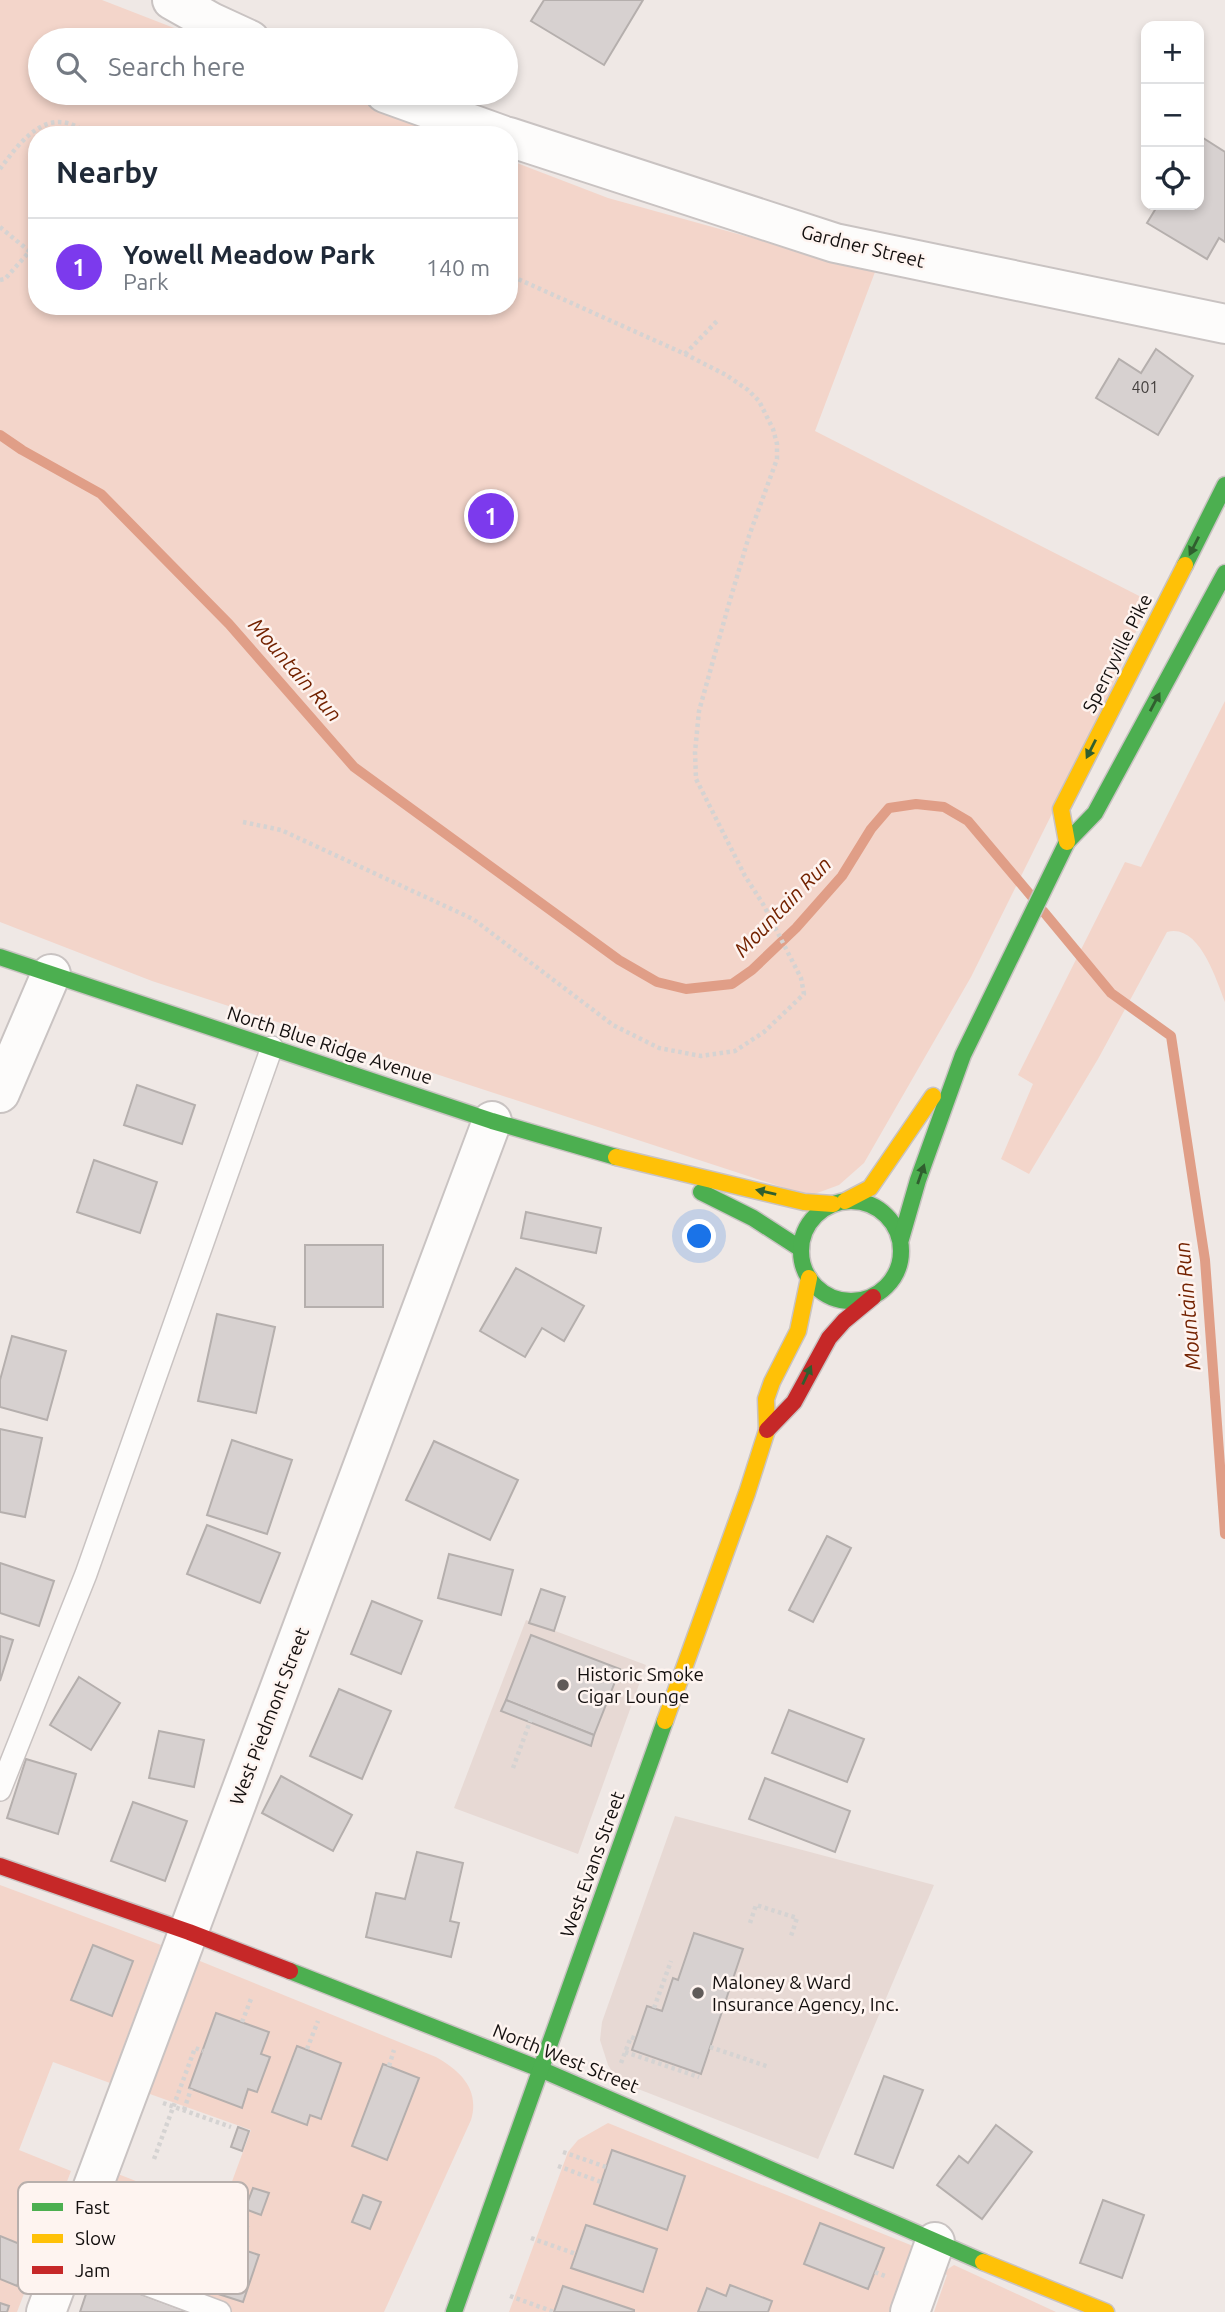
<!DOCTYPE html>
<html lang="en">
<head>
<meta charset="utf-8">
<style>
  :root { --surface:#fff; --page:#f2f2f3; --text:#1f2937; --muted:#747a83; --line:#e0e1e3; --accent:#7c3aed }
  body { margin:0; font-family:Ubuntu,sans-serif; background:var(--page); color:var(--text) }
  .controls { position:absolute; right:21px; top:21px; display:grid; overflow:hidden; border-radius:14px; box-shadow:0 4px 10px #0003 }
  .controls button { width:63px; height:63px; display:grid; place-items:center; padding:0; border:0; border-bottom:2px solid var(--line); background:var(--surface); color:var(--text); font:35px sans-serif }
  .you { position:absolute; left:700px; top:1237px; width:24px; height:24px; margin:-18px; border:5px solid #fff; border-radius:50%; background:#1a73e8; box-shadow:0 0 0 10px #1a73e833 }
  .badge { display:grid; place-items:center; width:46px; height:46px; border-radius:50%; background:var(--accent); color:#fff; font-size:23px; font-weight:700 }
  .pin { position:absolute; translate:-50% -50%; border:4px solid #fff; box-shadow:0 2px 7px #0006 }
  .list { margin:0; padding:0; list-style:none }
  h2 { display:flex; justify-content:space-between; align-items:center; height:91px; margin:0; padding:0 28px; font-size:30px }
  h2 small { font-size:23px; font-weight:400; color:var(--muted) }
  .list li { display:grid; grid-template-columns:46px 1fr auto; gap:21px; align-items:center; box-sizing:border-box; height:98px; padding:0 28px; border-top:2px solid var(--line) }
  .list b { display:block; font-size:26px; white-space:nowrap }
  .list p { margin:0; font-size:23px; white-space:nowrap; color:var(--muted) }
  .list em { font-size:23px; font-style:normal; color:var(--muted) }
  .icon { flex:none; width:38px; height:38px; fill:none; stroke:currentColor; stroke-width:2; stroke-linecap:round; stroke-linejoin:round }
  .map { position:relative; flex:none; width:1225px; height:2312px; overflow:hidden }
  .search { position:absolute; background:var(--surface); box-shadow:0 4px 10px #0003; left:28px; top:28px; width:490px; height:77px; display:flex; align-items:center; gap:18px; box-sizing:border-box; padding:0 24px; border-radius:38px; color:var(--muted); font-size:26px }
  .panel { position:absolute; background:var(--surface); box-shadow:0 4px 10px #0003; left:28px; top:126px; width:490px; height:189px; border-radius:28px }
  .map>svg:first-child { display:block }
</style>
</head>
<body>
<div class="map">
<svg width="1225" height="2312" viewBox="0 0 1225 2312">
  <rect width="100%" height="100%" fill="#efe8e5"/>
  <g fill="#e7d9d4">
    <path d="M526 1620 646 1665 578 1854 454 1808Z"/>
    <path d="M675 1816 934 1885 818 2159 633 2087 613 2073 608 2065 600 2040 602 2022Z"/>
  </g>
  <g fill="#f3d5ca">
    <path d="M0 0H102L205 40H40V93H339L446 135H37V306H509V160L608 198 875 272 815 431 1149 601 1097 723 971 977 864 1163 839 1185 809 1196 152 981 0 922Z"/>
    <path d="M1225 701V1002C1216 979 1199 923 1167 932L1098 1059 1029 1174 1001 1159 1033 1084 1018 1075 1125 862 1141 867Z"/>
    <path d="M0 1885 161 1945 110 2083 53 2062 19 2150 71 2171 17 2312H0Z"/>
    <path d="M195 1959 436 2057C461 2071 480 2090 471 2120L384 2312H194L83 2271 118 2174 220 2214 251 2130 147 2093Z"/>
    <path d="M608 2123 913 2246 889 2312H509L568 2152 578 2140Z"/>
    <path d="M954 2265 1056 2312H934L947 2275 942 2273Z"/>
  </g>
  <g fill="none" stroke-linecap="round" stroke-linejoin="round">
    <g stroke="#e09e87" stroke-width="10">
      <path d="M0 435 22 450 101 494 229 624 354 767 619 960 657 982 686 989 732 984 752 970 796 928 842 876 871 829 889 808 916 804 944 807 968 821 1033 898"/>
      <path d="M1043 911 1111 993 1171 1036 1205 1260 1225 1534"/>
    </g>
  </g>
  <g fill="#d7d1d0" stroke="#b5afad" stroke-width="2">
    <path d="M544 0H643L604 65 531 21Z"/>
    <path d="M1200 136 1225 152V242L1219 238 1207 259 1147 223 1158 205H1199Z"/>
    <path d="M1156 349 1193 376 1158 435 1096 398 1119 359 1141 373Z"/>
    <path d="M137 1085 195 1105 182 1144 124 1125Z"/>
    <path d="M94 1160 157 1182 140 1233 77 1212Z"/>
    <path d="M526 1212 601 1228 596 1253 521 1238Z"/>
    <rect x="305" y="1245" width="78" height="62"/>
    <path d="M516 1268 584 1306 564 1341 542 1328 525 1357 480 1331Z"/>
    <path d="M217 1314 275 1327 256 1413 198 1401Z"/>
    <path d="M12 1336 66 1351 47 1420 0 1407V1380Z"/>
    <path d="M0 1429 42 1438 25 1517 0 1512Z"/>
    <path d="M232 1440 292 1460 267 1534 207 1515Z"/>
    <path d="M434 1441 518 1480 490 1540 406 1500Z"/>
    <path d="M207 1525 280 1553 260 1603 187 1574Z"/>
    <path d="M827 1536 851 1548 813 1622 789 1610Z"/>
    <path d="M449 1554 513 1570 501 1615 438 1598Z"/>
    <path d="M0 1563 54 1581 39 1626 0 1613Z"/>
    <path d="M541 1589 565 1597 554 1631 529 1623Z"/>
    <path d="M372 1601 422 1621 401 1674 351 1654Z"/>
    <path d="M531 1635 620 1669 594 1735 506 1700Z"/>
    <path d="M0 1636 13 1640 0 1681Z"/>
    <path d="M79 1677 120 1703 91 1750 50 1725Z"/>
    <path d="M339 1689 391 1711 362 1779 310 1756Z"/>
    <path d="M506 1700 594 1735 591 1746 501 1711Z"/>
    <path d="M789 1710 864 1739 847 1782 772 1753Z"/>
    <path d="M159 1731 204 1740 194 1787 149 1778Z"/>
    <path d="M26 1759 76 1774 58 1834 7 1818Z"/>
    <path d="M281 1776 352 1815 333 1851 262 1813Z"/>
    <path d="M765 1778 850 1811 835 1852 749 1819Z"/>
    <path d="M133 1802 187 1821 165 1881 111 1861Z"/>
    <path d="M417 1852 463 1863 450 1921 459 1923 451 1957 366 1937 376 1893 405 1899Z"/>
    <path d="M694 1933 743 1949 701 2074 632 2050 647 2006 662 2011 673 1978 678 1980Z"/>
    <path d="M93 1945 133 1961 112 2016 71 2000Z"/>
    <path d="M216 2013 269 2032 261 2054 270 2057 257 2092 248 2089 242 2108 189 2088Z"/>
    <path d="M297 2046 341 2063 321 2119 310 2115 307 2125 272 2112Z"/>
    <path d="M383 2064 419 2078 387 2160 352 2146Z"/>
    <path d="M884 2076 923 2090 893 2168 855 2154Z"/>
    <path d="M996 2125 1032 2152 982 2219 937 2185 959 2156 968 2163Z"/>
    <path d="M238 2127 249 2131 242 2151 231 2147Z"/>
    <path d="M612 2150 685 2176 667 2230 594 2204Z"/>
    <path d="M253 2188 269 2193 261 2215 245 2209Z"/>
    <path d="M363 2195 381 2202 370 2229 352 2222Z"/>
    <path d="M1103 2200 1144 2215 1122 2278 1080 2263Z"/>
    <path d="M229 2221 248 2227 241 2249 259 2255 243 2302 206 2290Z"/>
    <path d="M820 2223 884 2248 868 2289 804 2264Z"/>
    <path d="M586 2225 657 2249 643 2292 571 2268Z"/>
    <path d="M0 2236 32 2249 17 2286 0 2279Z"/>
    <path d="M92 2276 189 2312H80Z"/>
    <path d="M730 2285 772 2301 768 2312H698L707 2288 726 2296Z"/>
    <path d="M563 2286 634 2310V2312H554Z"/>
    <path d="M0 2303 9 2306 7 2312H0Z"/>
  </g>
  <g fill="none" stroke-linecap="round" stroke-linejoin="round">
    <defs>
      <g id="lane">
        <path d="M0 1790 86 1574 272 1047"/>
        <path d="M67 2255 220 2312"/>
      </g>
      <g id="street">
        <path d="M172 0 211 22 250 40"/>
        <path d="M385 93 502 135"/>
        <path d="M509 137 835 243 1225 324"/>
        <path d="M0 1093 51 974"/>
        <path d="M46 2312 492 1121"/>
        <path d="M910 2312 935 2242"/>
      </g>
      <g id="fast">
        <path d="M1185 565 1225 485"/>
        <path d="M0 957 492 1121 616 1157"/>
        <path d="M701 1192 753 1218 801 1249"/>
        <circle cx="851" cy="1251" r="50"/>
        <path d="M901 1239 918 1180 963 1055 1067 842 1095 813 1225 573"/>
        <path d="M290 1971 540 2069 983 2262"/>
        <path d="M454 2312 665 1721"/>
      </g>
      <g id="slow">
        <path d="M1067 842 1061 809 1185 565"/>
        <path d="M616 1157 804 1202 833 1204"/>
        <path d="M845 1201 870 1188 933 1096"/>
        <path d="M665 1721 747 1493 767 1430 766 1399 772 1382 798 1331 809 1278"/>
        <path d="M983 2262 1106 2312"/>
      </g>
      <g id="jam">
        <path d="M767 1430 794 1402 829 1338 844 1321 873 1297"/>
        <path d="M0 1866 189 1932 290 1971"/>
      </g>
    </defs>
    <use href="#lane" stroke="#c9c3c2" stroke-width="24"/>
    <use href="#street" stroke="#c9c3c2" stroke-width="42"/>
    <use href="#fast" stroke="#c9c3c2" stroke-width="19"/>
    <use href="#slow" stroke="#c9c3c2" stroke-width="19"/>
    <use href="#jam" stroke="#c9c3c2" stroke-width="19"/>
    <g stroke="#d5d3d2" stroke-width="4.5" stroke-dasharray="3.5 3.5" stroke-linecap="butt">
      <path d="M167 135H175"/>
      <path d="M276 135 277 133"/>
      <path d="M0 169C22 139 50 102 89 135"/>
      <path d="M0 227 29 251"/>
      <path d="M0 280 5 279 37 243"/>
      <path d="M685 354 719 319"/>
      <path d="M243 822 281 830 473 919 613 1025 659 1048 701 1056 735 1051 764 1032 804 994 801 978 763 904 745 876 696 779 695 752 699 711 728 607 749 536 777 459V444L773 429 759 401 748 390 726 375 685 354 509 275"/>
      <path d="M513 1768 532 1716"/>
      <path d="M750 1923 756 1905 797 1918 791 1936"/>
      <path d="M654 2008 671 1961"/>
      <path d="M242 2022 251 1999 249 1998"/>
      <path d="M710 2047 769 2067"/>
      <path d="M307 2049 318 2021"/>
      <path d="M625 2052 699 2077"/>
      <path d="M621 2063 631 2037 636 2039"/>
      <path d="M389 2066 394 2050"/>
      <path d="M163 2103 231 2127"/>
      <path d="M184 2110 191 2089"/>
      <path d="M563 2152 606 2167"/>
      <path d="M154 2159 195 2048 203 2051"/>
      <path d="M558 2166 601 2182"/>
      <path d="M115 2232 128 2236"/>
      <path d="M531 2238 576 2254"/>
      <path d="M875 2272 885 2276"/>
      <path d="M510 2296 554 2312"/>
    </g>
    <use href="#lane" stroke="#fdfcfb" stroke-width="21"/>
    <use href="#street" stroke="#fdfcfb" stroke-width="38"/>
    <use href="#fast" stroke="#4caf50" stroke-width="16"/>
    <use href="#slow" stroke="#ffc107" stroke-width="16"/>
    <use href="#jam" stroke="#c62828" stroke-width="16"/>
  </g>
  <defs><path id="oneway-solid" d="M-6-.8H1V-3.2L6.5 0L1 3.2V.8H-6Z" transform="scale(1.75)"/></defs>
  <g fill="#305f2f">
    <use href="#oneway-solid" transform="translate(1194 546) rotate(117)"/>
    <use href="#oneway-solid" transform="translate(1155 702) rotate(-62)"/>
    <use href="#oneway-solid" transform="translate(1091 749) rotate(117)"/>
    <use href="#oneway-solid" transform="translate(921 1174) rotate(-71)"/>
    <use href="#oneway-solid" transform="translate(766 1192) rotate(-167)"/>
    <use href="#oneway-solid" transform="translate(807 1375) rotate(-65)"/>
  </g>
  <g fill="#605b59" stroke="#fef4f0" stroke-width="2.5">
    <circle cx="563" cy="1685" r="7"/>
    <circle cx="698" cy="1993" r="7"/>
  </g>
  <g text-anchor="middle" stroke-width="5" stroke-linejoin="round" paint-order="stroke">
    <g font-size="16" fill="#44403e">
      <text x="1145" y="393">401</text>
    </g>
    <g font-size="19" fill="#130f0e" stroke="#fef4f0">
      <text transform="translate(863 246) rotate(14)" y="7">Gardner Street</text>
      <text transform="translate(1117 653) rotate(-63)" y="7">Sperryville Pike</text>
      <text transform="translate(330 1045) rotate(18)" y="7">North Blue Ridge Avenue</text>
      <text transform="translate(269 1716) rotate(-69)" y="7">West Piedmont Street</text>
      <text transform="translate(592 1864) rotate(-70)" y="7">West Evans Street</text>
      <text transform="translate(566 2058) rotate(22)" y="7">North West Street</text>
    </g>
    <g font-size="19" fill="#130f0e" stroke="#fef4f0" text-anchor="start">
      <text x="577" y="1681">Historic Smoke<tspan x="577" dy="22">Cigar Lounge</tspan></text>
      <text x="712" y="1989">Maloney &amp; Ward<tspan x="712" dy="22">Insurance Agency, Inc.</tspan></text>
    </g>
    <g font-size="21" font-style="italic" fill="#732200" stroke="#fef4f0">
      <text transform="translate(295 670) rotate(49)" y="7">Mountain Run</text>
      <text transform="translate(783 907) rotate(-46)" y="7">Mountain Run</text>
      <text transform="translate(1188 1306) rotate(-95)" y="7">Mountain Run</text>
    </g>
  </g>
  <rect x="18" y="2182" width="230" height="112" rx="10" fill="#fef4f0" stroke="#b8afac" stroke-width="2"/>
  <rect x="32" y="2203" width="31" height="8" fill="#4caf50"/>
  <rect x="32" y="2234" width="31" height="9" fill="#ffc107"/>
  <rect x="32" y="2266" width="31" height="8" fill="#c62828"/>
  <g font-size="19" fill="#130f0e">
    <text x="75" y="2214">Fast</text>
    <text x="75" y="2245">Slow</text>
    <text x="75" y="2277">Jam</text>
  </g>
</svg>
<div class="controls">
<button>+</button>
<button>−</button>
<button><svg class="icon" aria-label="locate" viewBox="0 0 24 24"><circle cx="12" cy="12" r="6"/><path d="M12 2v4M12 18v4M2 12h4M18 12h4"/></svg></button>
</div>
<div class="you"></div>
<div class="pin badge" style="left:491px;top:516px">1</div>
<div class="search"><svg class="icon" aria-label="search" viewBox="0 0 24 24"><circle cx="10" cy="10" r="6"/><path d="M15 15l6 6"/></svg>Search here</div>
<section class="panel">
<h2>Nearby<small></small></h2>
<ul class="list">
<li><span class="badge">1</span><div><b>Yowell Meadow Park</b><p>Park</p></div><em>140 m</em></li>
</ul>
</section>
</div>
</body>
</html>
